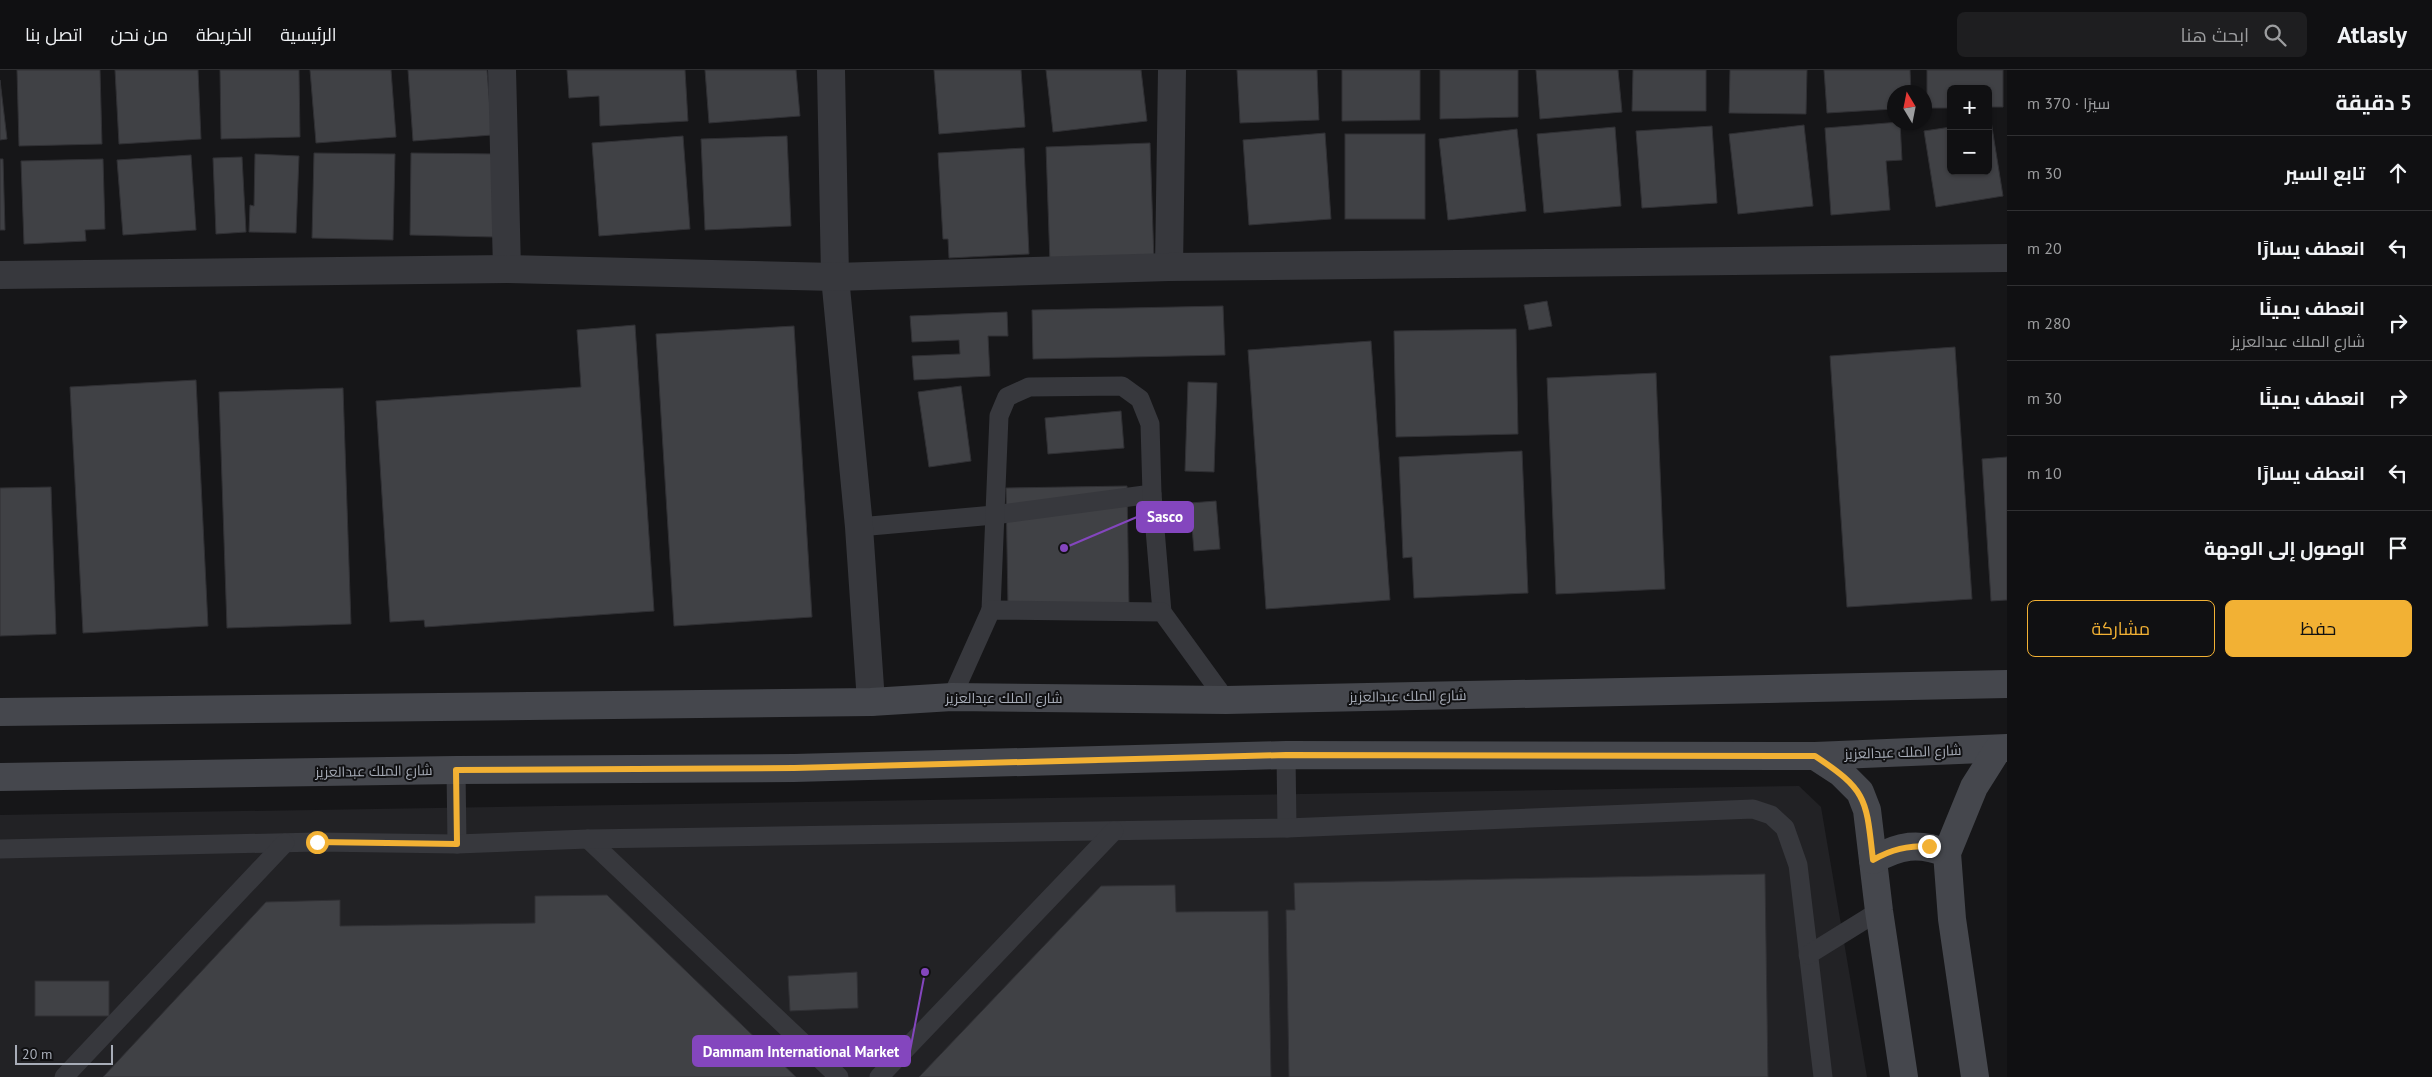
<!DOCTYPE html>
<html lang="ar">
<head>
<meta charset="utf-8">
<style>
  :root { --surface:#101012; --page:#1e1e20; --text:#f1f3f6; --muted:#9c9d9f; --line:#303032; --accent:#f2b134 }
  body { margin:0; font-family:"PT Sans",Cairo,sans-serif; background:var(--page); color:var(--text); direction:rtl }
  .controls { position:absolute; right:15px; top:15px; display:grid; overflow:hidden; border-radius:8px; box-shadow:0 1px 4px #0004 }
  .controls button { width:45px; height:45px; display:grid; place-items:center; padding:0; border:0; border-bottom:1px solid var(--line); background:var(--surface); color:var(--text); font:25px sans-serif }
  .compass { position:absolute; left:1887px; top:15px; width:45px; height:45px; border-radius:50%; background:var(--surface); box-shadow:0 1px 4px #0004; rotate:350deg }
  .scale { position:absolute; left:15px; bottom:12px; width:98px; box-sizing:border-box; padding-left:5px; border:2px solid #a8adb8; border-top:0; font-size:14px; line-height:18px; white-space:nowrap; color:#a8adb8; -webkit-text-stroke:4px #111113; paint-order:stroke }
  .stop { position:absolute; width:15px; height:15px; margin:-11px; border:4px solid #f2b134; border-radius:50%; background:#fff }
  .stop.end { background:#f2b134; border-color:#fff; box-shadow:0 1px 5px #0008 }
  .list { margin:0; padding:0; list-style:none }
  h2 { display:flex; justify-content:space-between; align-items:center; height:65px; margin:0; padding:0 20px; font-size:21px }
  h2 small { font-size:16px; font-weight:400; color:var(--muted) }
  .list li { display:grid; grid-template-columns:32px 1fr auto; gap:15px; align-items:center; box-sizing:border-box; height:75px; padding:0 20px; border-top:1px solid var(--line) }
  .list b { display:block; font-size:19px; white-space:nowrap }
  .list p { margin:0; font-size:16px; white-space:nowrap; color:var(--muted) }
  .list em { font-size:16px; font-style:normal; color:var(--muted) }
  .actions { display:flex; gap:10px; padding:15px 20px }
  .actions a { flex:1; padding:11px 0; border:1px solid var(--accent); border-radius:8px; text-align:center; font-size:18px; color:var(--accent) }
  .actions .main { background:var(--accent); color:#111 }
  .icon { flex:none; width:28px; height:28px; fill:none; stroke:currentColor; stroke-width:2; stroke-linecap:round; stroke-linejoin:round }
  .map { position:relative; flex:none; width:2007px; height:1007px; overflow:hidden; direction:ltr }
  header { display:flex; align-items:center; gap:30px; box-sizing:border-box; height:70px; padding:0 25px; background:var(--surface); border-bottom:1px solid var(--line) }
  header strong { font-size:24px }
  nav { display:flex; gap:28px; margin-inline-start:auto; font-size:18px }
  .search { width:350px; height:45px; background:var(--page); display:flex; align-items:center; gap:12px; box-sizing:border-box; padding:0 18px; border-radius:8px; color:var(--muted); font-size:19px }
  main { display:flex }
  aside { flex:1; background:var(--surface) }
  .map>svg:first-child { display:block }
</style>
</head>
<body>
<header>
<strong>Atlasly</strong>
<div class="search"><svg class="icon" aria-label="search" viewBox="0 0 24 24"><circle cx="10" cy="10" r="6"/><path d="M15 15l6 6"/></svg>ابحث هنا</div>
<nav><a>الرئيسية</a><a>الخريطة</a><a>من نحن</a><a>اتصل بنا</a></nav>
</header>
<main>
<aside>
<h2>5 دقيقة<small>سيرًا · 370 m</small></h2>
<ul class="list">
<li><svg class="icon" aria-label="ahead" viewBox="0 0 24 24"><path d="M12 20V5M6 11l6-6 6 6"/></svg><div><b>تابع السير</b></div><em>30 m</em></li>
<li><svg class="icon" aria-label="left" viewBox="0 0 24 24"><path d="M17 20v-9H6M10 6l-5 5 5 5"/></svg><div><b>انعطف يسارًا</b></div><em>20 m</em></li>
<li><svg class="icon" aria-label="right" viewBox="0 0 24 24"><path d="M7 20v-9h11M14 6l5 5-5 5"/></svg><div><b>انعطف يمينًا</b><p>شارع الملك عبدالعزيز</p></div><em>280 m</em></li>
<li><svg class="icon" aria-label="right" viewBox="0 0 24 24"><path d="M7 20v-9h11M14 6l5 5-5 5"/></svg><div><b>انعطف يمينًا</b></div><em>30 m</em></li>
<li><svg class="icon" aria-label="left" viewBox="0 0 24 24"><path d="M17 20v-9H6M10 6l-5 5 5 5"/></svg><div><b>انعطف يسارًا</b></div><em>10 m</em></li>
<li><svg class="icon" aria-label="arrive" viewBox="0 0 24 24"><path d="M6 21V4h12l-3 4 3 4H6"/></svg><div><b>الوصول إلى الوجهة</b></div></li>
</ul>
<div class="actions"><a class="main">حفظ</a><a>مشاركة</a></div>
</aside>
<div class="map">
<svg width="2007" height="1007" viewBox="0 0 2007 1007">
  <rect width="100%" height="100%" fill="#161618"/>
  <path fill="#222225" d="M1799 716 1821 737 1867 1007H0V745Z"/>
  <g fill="#404145" stroke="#303034">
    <path d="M17 0H100L102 74 19 76Z"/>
    <path d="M115 0H198L201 69 119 74Z"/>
    <path d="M220 0H299L300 67 221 69Z"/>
    <path d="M310 0H391L396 67 316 73Z"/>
    <path d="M408 0H487L492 65 413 71Z"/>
    <path d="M567 0H685L688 51 600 56 599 26 569 28Z"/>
    <path d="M705 0H796L800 46 709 53Z"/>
    <path d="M934 0H1021L1025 57 939 64Z"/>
    <path d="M1046 0H1141L1147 51 1053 62Z"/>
    <path d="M1237 0H1317L1319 50 1240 53Z"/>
    <path d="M1342 0H1420V50L1342 51Z"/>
    <path d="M1440 0H1518V47L1440 49Z"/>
    <path d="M1536 0H1618L1622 42 1540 49Z"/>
    <path d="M1633 0H1706V41H1632Z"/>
    <path d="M1730 0H1807L1806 44 1729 43Z"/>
    <path d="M1824 0H1910L1911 22H1894V39L1827 43Z"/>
    <path d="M1927 0H2003V37H1988V19H1951V38H1927Z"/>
    <path d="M0 10 7 69 0 70Z"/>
    <path d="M1988 51H1991L2003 126 1936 137 1924 61 1951 57V101H1988Z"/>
    <path d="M1900 52 1902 90 1886 91 1890 140 1831 145 1825 58Z"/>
    <path d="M1804 55 1813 136 1738 144 1729 64Z"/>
    <path d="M1712 56 1717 133 1642 138 1636 61Z"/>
    <path d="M1615 57 1621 136 1544 143 1537 64Z"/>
    <path d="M1517 59 1526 141 1448 150 1439 69Z"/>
    <path d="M1325 63 1331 149 1249 155 1243 70Z"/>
    <rect x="1345" y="64" width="80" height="85"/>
    <path d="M683 66 690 159 599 166 592 73Z"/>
    <path d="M787 66 791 156 705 160 701 69Z"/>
    <path d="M1150 73 1154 191 1050 194 1046 77Z"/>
    <path d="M1024 78 1029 184 949 188 948 169H943L938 83Z"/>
    <path d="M314 83 395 84 393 170 312 168Z"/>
    <path d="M411 83 496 84 495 167 410 165Z"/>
    <path d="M255 84 299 86 296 163 249 162 250 135 254 136Z"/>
    <path d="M191 85 196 160 123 165 117 90Z"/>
    <path d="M242 87 246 162 216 164 213 88Z"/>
    <path d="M0 89H3L5 160H0Z"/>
    <path d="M103 89 105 159 85 160 86 171 24 174 21 91Z"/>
    <path d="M1547 231 1552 256 1529 260 1524 235Z"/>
    <path d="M1223 236 1225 285 1033 289 1032 240Z"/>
    <path d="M1007 242 1008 266H988L990 306 914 310 912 286 960 284 959 270 912 272 910 246Z"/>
    <path d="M635 255 654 541 425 557 424 550 390 552 376 331 581 317 577 260Z"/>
    <path d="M794 256 812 547 674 556 656 264Z"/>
    <path d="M1516 259 1518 364 1396 367 1394 261Z"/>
    <path d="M1371 271 1390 530 1266 539 1248 280Z"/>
    <path d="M1955 277 1972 529 1847 537 1830 286Z"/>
    <path d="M1656 303 1665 519 1556 524 1547 308Z"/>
    <path d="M196 310 208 556 83 563 70 317Z"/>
    <path d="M1188 312 1217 313 1214 402 1185 401Z"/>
    <path d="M961 316 971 391 929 397 918 322Z"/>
    <path d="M343 318 351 554 227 558 219 322Z"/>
    <path d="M1121 341 1124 378 1048 384 1045 348Z"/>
    <path d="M1522 381 1528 523 1414 528 1412 487 1403 488 1399 387Z"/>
    <path d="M2007 387V530L1991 531 1982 389Z"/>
    <path d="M1127 416 1129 535 1008 537 1006 418Z"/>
    <path d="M51 417 56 564 0 566V418Z"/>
    <path d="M1216 431 1220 479 1194 481 1190 433Z"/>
    <path d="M1765 804 1768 1007H1289L1286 840H1295L1294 813Z"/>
    <path d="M1175 815 1176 842 1268 841 1271 1007H919L1101 816Z"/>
    <path d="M607 825 796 1007H103L266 832 340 830V856L535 853V826Z"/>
    <path d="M857 902 858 938 790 941 788 906Z"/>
    <rect x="35" y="911" width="74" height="35"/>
  </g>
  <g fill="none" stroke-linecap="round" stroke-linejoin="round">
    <g stroke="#37383d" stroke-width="19">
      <path d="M859 457 994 445 1152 424"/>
      <path d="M991 540 999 346 1007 327 1029 317 1122 316 1140 329 1150 354 1152 424 1162 542"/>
      <path d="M952 627 991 540 1162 542 1226 630"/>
      <path d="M1286 685 1287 758"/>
      <path d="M456 700 457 774"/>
      <path d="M588 769 839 1007"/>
      <path d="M0 779 317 772 457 774 588 769 1287 758 1753 739 1771 745 1785 758 1798 795 1823 1007"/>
      <path d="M1808 885 1879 841"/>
      <path d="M64 1007 285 773"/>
      <path d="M879 1007 1114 761"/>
    </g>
    <g stroke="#37383d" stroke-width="28">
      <path d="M502 0 507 199"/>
      <path d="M831 0 835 207 859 457 871 632"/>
      <path d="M1169 197 1172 0"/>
      <path d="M0 205 507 199 835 207 1169 197 2007 188"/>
    </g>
    <g stroke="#45474d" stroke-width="28">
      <path d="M0 642 871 632 952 627 1226 630 2007 614"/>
      <path d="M1815 686 1841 703 1860 722 1867 740 1879 841 1904 1007"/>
      <path d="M0 707 456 700 794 698 1286 685 1815 686 2007 678"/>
      <path d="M1873 790C1900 775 1918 772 1947 783"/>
      <path d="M1975 1007 1952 849 1947 783 1974 717 1998 679"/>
    </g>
  </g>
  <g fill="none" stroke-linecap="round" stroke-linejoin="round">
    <path stroke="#f2b134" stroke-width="6" d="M317 772 457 774 456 700 794 698 1286 685 1815 686C1868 721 1866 729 1873 790 1892 779 1907 776 1929 776"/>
  </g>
  <g text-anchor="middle" stroke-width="4" stroke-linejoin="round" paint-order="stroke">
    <g font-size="14" fill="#a8adb8" stroke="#111113">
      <text transform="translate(1408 626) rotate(-1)" y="5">شارع الملك عبدالعزيز</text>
      <text x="1004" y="633">شارع الملك عبدالعزيز</text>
      <text transform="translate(1903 682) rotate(-2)" y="5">شارع الملك عبدالعزيز</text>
      <text transform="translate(374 701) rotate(-1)" y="5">شارع الملك عبدالعزيز</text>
    </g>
  </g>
  <path fill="none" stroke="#8446be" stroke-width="2" d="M1064 478L1137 447M925 902L910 981"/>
  <g fill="#8446be" stroke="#111113" stroke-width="2">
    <circle cx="1064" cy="478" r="5"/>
    <circle cx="925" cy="902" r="5"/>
  </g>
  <g fill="#8446be" stroke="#8446be" stroke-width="2">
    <rect x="1137" y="432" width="56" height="30" rx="5"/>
    <rect x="693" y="966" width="217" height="30" rx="5"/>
  </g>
  <g font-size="15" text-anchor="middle" font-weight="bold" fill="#fff">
    <text x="1165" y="452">Sasco</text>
    <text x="801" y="987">Dammam International Market</text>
  </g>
</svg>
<div class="controls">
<button>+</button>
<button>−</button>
</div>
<svg class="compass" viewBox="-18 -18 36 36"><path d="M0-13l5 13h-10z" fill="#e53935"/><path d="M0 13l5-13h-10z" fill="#9c9d9f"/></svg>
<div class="scale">20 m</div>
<div class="stop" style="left:317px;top:772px"></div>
<div class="stop end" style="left:1929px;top:776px"></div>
</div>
</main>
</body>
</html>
